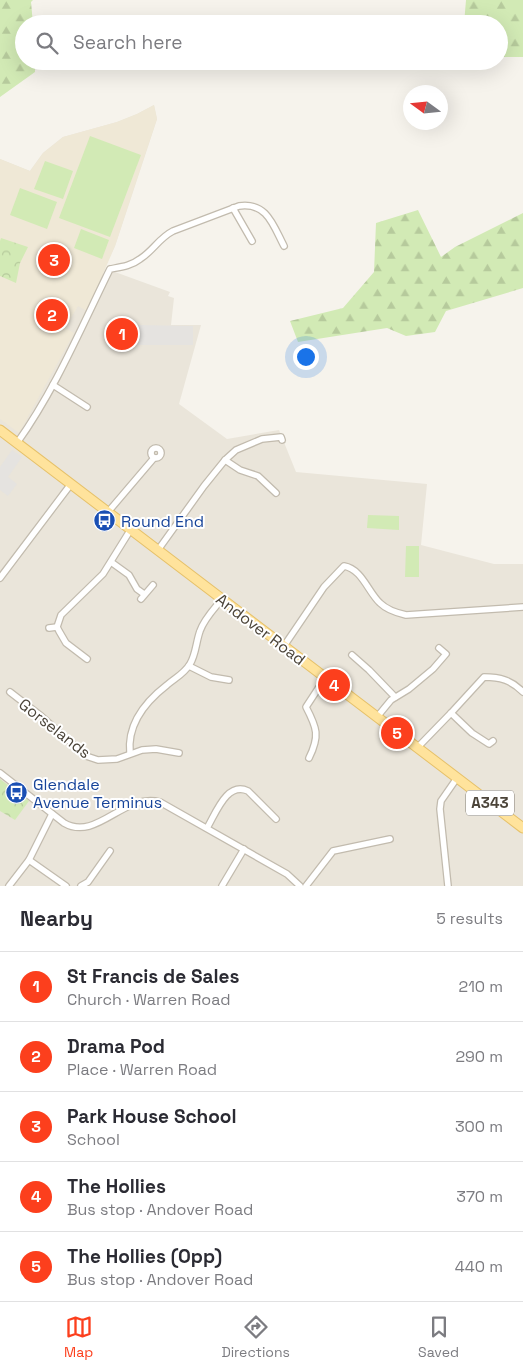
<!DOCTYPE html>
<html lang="en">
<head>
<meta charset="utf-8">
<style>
  :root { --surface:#fff; --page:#f2f2f3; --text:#2b2b33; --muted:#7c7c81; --line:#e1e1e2; --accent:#fc3f1d }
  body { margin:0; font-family:"Space Grotesk",sans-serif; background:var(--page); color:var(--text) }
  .compass { position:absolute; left:403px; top:85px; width:45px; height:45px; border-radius:50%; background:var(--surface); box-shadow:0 5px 20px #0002; rotate:285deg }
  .you { position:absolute; left:305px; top:356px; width:18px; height:18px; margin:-12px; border:4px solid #fff; border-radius:50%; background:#1a73e8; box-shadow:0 0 0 8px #1a73e833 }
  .badge { display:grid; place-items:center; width:32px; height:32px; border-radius:50%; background:var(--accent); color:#fff; font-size:16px; font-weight:700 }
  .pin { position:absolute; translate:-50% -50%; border:2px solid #fff; box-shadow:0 1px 5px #0006 }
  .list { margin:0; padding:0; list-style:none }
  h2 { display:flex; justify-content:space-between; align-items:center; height:65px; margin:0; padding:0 20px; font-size:21px }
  h2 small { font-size:16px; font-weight:400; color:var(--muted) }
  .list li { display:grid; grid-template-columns:32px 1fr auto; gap:15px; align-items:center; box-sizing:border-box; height:70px; padding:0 20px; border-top:1px solid var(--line) }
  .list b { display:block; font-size:19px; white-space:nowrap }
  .list p { margin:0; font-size:16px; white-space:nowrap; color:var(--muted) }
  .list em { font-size:16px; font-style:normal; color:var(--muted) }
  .icon { flex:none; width:28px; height:28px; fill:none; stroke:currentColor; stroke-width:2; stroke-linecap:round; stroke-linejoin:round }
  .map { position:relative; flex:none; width:523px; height:886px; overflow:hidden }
  .search { position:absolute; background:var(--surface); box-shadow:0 5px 20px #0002; left:15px; right:15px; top:15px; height:55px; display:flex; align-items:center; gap:12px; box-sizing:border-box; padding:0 18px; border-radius:28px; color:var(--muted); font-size:19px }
  .sheet { height:415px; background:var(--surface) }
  nav { display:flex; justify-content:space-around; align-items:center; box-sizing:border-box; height:70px; border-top:1px solid var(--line); background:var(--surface); font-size:14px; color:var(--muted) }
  nav a { display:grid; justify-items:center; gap:2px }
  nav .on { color:var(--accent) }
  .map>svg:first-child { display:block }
</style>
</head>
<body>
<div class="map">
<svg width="523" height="886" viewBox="0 0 523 886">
  <defs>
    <pattern id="forest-firs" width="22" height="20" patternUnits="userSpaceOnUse" patternTransform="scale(1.25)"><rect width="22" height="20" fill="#d2eab5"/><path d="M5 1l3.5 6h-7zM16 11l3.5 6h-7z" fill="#b6ca9c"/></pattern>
    <pattern id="park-crowns" width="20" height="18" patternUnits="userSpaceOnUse" patternTransform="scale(1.25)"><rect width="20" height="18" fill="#d2eab5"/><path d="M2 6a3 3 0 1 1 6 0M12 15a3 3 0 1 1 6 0" fill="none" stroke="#b6ca9c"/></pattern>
  </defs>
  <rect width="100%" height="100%" fill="#f6f3ec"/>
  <path fill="#eae5da" d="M154 105 157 119 115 246 102 274 115 272 170 292 168 296 174 298 171 325H201L179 404 227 439 279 430 296 472 427 484 421 545 494 564H523V886H0V159L30 171 43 153 63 137 117 122 137 114Z"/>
  <path fill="#efe8d6" d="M154 105 157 119 115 246 87 311 78 306 65 328 74 333 19 433 0 419V159L30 171 43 153 63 137 117 122 137 114Z"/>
  <g fill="url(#forest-firs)">
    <path d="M0 0H33L31 2 33 24H24V61H35V72L0 97Z"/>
    <path d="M466 0H523V57H499V24H464Z"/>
    <path d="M418 210 441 257 455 247 523 213V288L446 311 435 332 406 336 387 328 298 342 290 321 343 308 374 272 376 223Z"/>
  </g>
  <g fill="url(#park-crowns)">
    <path d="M1 238 28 247 20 263 16 283 0 276V241Z"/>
    <path d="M0 779 29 801 15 820 0 811Z"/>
  </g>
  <g fill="#d2eab5">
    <path d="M90 136 141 155 110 237 59 218Z"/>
    <path d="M45 161 73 171 63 199 34 189Z"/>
    <path d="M20 188 57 202 47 229 10 215Z"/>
    <path d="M81 229 109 240 102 259 74 248Z"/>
    <path d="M368 515 399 516V530L367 528Z"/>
    <path d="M406 546H419V577H405Z"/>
  </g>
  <g fill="#e5e3e0">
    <path d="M135 325 193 326V345H135Z"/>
    <path d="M12 450 22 457 8 477 17 484 8 496 0 490V467Z"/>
  </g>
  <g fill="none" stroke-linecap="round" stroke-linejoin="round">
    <defs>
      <g id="street">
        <path d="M233 208 252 241"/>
        <path d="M53 385 87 407"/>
        <path d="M17 443C55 390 81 328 110 269 121 267 131 266 140 259 153 251 159 238 173 231L239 206C267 202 273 225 284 246"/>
        <circle cx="156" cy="453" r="5"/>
        <path d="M225 460 240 470 258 476 276 493"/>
        <path d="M108 512 154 458"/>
        <path d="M158 550 204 486 225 460 236 450 262 439 281 437 282 440"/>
        <path d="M111 562 129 575 137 589 144 594"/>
        <path d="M0 578 71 484"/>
        <path d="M141 599 153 585"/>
        <path d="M49 628 57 627"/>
        <path d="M284 646 324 587 344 566C362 569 368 592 380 603 387 610 397 613 406 615L523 607"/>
        <path d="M352 655 369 670 395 697"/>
        <path d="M87 659 66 643 59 631 57 627 61 615 103 574 131 529"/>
        <path d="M189 666 211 677 229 680"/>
        <path d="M10 692 41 716 86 756 98 760 117 759 142 750 156 749 179 753"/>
        <path d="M451 713 472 733 489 744 493 741"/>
        <path d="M377 717 391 700 409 689 433 669 446 654 439 648"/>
        <path d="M417 748 451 713 484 677C500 677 511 680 523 692"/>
        <path d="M130 753C127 724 145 702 167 685 175 678 184 674 190 664 196 654 196 642 200 631 204 619 214 609 222 599"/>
        <path d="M309 758C320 736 317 728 306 707L325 678"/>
        <path d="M0 773 64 823C97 842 124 792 160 802L287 874 300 886"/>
        <path d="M207 828C216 813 227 781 248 791L276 819"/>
        <path d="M29 860 66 886"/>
        <path d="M9 886 29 860 52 814"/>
        <path d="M81 886 88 882 110 851"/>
        <path d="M222 886 244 849"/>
        <path d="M306 886 333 851 390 839"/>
        <path d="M448 886 440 809 441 801 457 778"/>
      </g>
      <path id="primary" d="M0 430 523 828"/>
    </defs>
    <use href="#street" stroke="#c2bbae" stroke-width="8"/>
    <use href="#primary" stroke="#e6c16a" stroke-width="11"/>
    <use href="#street" stroke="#fff" stroke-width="5.5"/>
    <use href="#primary" stroke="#ffe39c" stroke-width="9"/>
  </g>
  <defs>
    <symbol id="bus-disc" viewBox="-11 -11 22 22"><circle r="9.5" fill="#1a4fb4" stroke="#fff"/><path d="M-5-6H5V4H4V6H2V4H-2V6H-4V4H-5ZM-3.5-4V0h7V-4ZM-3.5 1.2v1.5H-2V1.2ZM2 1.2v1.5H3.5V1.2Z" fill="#fff"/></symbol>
  </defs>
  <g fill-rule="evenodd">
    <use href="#bus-disc" x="92" y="508" width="25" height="25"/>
    <use href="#bus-disc" x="4" y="780" width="25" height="25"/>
  </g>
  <g text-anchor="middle" stroke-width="4" stroke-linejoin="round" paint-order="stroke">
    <rect fill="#fff" stroke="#817c74" stroke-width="1" x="466" y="790.5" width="48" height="25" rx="4"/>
    <g font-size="15" font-weight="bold" fill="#4b4439">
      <text x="490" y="808">A343</text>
    </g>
    <g font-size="16" fill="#164399" stroke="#fff" text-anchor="start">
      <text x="121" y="527">Round End</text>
      <text x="33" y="790">Glendale<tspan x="33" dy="18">Avenue Terminus</tspan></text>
    </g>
    <g font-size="16" fill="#4b4439" stroke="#fff">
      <text transform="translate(261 629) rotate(37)" y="6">Andover Road</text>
      <text transform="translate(55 728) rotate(38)" y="6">Gorselands</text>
    </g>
  </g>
</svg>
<svg class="compass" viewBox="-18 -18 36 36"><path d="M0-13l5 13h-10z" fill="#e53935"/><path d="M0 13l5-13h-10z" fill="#7c7c81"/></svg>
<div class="you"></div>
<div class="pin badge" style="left:122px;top:334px">1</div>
<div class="pin badge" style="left:52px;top:315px">2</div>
<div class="pin badge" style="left:54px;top:260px">3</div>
<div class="pin badge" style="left:334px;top:685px">4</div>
<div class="pin badge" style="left:397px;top:733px">5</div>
<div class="search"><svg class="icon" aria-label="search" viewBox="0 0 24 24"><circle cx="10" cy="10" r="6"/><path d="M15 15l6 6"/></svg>Search here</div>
</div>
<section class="sheet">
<h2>Nearby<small>5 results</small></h2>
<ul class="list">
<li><span class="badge">1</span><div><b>St Francis de Sales</b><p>Church · Warren Road</p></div><em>210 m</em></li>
<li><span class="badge">2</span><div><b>Drama Pod</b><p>Place · Warren Road</p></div><em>290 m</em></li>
<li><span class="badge">3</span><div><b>Park House School</b><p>School</p></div><em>300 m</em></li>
<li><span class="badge">4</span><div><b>The Hollies</b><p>Bus stop · Andover Road</p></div><em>370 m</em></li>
<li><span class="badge">5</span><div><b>The Hollies (Opp)</b><p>Bus stop · Andover Road</p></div><em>440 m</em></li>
</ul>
</section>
<nav>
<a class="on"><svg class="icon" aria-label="map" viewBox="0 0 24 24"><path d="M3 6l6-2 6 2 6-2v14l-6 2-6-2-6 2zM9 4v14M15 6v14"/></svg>Map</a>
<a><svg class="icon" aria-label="directions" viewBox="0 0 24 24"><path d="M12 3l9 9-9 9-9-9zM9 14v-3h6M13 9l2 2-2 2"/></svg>Directions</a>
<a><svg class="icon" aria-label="saved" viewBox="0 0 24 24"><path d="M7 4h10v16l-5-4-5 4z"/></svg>Saved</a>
</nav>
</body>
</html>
